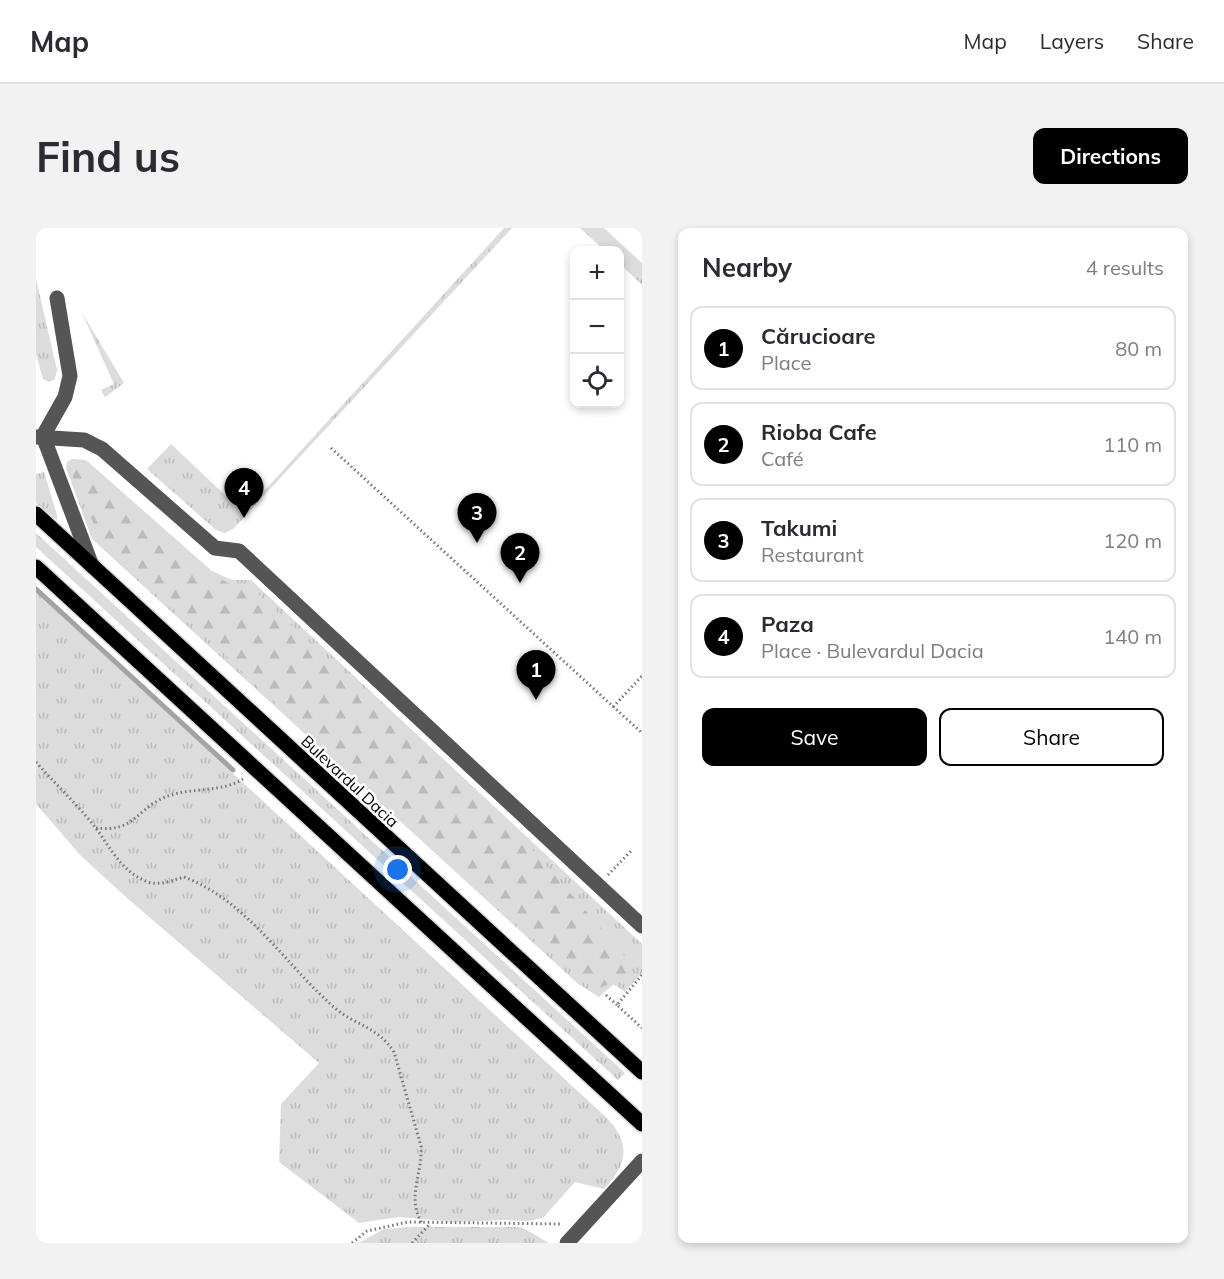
<!DOCTYPE html>
<html lang="en">
<head>
<meta charset="utf-8">
<style>
  :root { --surface:#fff; --page:#f2f2f3; --text:#2b2b33; --muted:#7c7c81; --line:#e1e1e2; --accent:#000 }
  body { margin:0; font-family:Mulish,sans-serif; background:var(--page); color:var(--text) }
  .controls { position:absolute; right:18px; top:18px; display:grid; overflow:hidden; border-radius:12px; box-shadow:0 3px 9px #0003 }
  .controls button { width:54px; height:54px; display:grid; place-items:center; padding:0; border:0; border-bottom:2px solid var(--line); background:var(--surface); color:var(--text); font:30px sans-serif }
  .you { position:absolute; left:362px; top:642px; width:21px; height:21px; margin:-15px; border:4px solid #fff; border-radius:50%; background:#1a73e8; box-shadow:0 0 0 9px #1a73e833 }
  .badge { display:grid; place-items:center; width:39px; height:39px; border-radius:50%; background:var(--accent); color:#fff; font-size:20px; font-weight:700 }
  .pin { position:absolute; translate:-50% -50px; filter:drop-shadow(0 2px 3px #0008) }
  .pin::after { content:''; position:absolute; top:32px; width:21px; height:18px; background:inherit; clip-path:polygon(0 0,100% 0,50% 100%) }
  .list { margin:0; padding:0; list-style:none }
  h2 { display:flex; justify-content:space-between; align-items:center; height:78px; margin:0; padding:0 24px; font-size:26px }
  h2 small { font-size:20px; font-weight:400; color:var(--muted) }
  .list li { display:grid; grid-template-columns:39px 1fr auto; gap:18px; align-items:center; box-sizing:border-box; height:84px; margin:0 12px 12px; padding:0 12px; border:2px solid var(--line); border-radius:12px }
  .list b { display:block; font-size:22px; white-space:nowrap }
  .list p { margin:0; font-size:20px; white-space:nowrap; color:var(--muted) }
  .list em { font-size:20px; font-style:normal; color:var(--muted) }
  .actions { display:flex; gap:12px; padding:18px 24px }
  .actions a { flex:1; padding:14px 0; border:2px solid var(--accent); border-radius:12px; text-align:center; font-size:21px; color:var(--accent) }
  .actions .main { background:var(--accent); color:#fff }
  .icon { flex:none; width:33px; height:33px; fill:none; stroke:currentColor; stroke-width:2; stroke-linecap:round; stroke-linejoin:round }
  .map { position:relative; flex:none; width:606px; height:1015px; overflow:hidden; border-radius:12px }
  header { display:flex; align-items:center; gap:36px; box-sizing:border-box; height:84px; padding:0 30px; background:var(--surface); border-bottom:2px solid var(--line) }
  header strong { font-size:28px }
  nav { display:flex; gap:33px; margin-inline-start:auto; font-size:21px }
  .intro { display:flex; align-items:center; justify-content:space-between; box-sizing:border-box; height:144px; padding:0 36px }
  h1 { margin:0; font-size:42px }
  .button { padding:15px 27px; border-radius:12px; background:var(--accent); color:#fff; font-size:21px; font-weight:700 }
  main { display:flex; gap:36px; padding:0 36px }
  aside { flex:1; background:var(--surface); border-radius:12px; box-shadow:0 3px 9px #0003 }
  .map>svg:first-child { display:block }
</style>
</head>
<body>
<header>
<strong>Map</strong>
<nav><a>Map</a><a>Layers</a><a>Share</a></nav>
</header>
<div class="intro"><h1>Find us</h1><a class="button">Directions</a></div>
<main>
<div class="map">
<svg width="606" height="1015" viewBox="0 0 606 1015">
  <defs>
    <pattern id="grass-tufts" width="24" height="20" patternUnits="userSpaceOnUse" patternTransform="scale(1.5)"><rect width="24" height="20" fill="#dcdcdc"/><path d="M3 7l-1-3M5 7V3M7 7l1-3M15 17l-1-3M17 17v-4M19 17l1-3" fill="none" stroke="#bbb"/></pattern>
    <pattern id="forest-firs" width="22" height="20" patternUnits="userSpaceOnUse" patternTransform="scale(1.5)"><rect width="22" height="20" fill="#dcdcdc"/><path d="M5 1l3.5 6h-7zM16 11l3.5 6h-7z" fill="#bbb"/></pattern>
  </defs>
  <rect width="100%" height="100%" fill="#fff"/>
  <g fill="url(#grass-tufts)">
    <path d="M468 0H476L197 301 189 305 180 302 111 241 135 216 208 285Z"/>
    <path d="M544 0H568L606 35V57L584 36V22H568Z"/>
    <path d="M0 51 21 142 19 151 13 154 7 151 0 126Z"/>
    <path d="M45 83 88 155 69 169 65 162 78 156Z"/>
    <path d="M36 231 50 232 176 343 196 352H215L606 716V745L589 764 578 756 563 769 541 755 56 311 30 240 31 234Z"/>
    <path d="M8 244 21 287V292L0 275V246Z"/>
    <path d="M0 305 589 845 582 852 0 319Z"/>
    <path d="M0 364 572 891C596 917 590 938 568 961L539 954 507 990 492 993 467 992 418 994 363 989 323 995 243 934 245 876 283 835 91 670 45 628 0 576Z"/>
    <path d="M377 999H485L513 1015H323L348 1001Z"/>
  </g>
  <path fill="url(#forest-firs)" d="M49 236 172 344 192 355 216 360 368 505 475 598 587 725 594 748 563 760 423 642 214 451 141 380 67 316 37 250 36 239Z"/>
  <g fill="none" stroke-linecap="round" stroke-linejoin="round">
    <path stroke="#a3a3a3" stroke-width="5" d="M0 361 197 542"/>
    <defs>
      <g id="major">
        <path d="M0 286 606 844"/>
        <path d="M0 339 606 896"/>
      </g>
    </defs>
    <use href="#major" stroke="#dbdbdb" stroke-width="18"/>
    <g stroke="#777" stroke-width="3" stroke-dasharray="1.5 3" stroke-linecap="butt">
      <path d="M295 220 606 505"/>
      <path d="M577 479 606 448"/>
      <path d="M0 534C19 556 41 576 59 599 75 620 85 644 112 654 124 658 137 652 148 649 212 673 250 738 300 781 321 798 342 799 358 824L385 918C387 946 370 969 386 995"/>
      <path d="M60 600C97 604 98 585 125 571 150 558 184 566 207 551"/>
      <path d="M572 647 595 623"/>
      <path d="M606 747 581 777 606 800"/>
      <path d="M570 767 581 777"/>
      <path d="M316 1015 331 1003 372 994 526 996"/>
      <path d="M376 1015 394 996"/>
    </g>
    <g stroke="#555" stroke-width="15">
      <path d="M7 208 29 169 34 148 21 70"/>
      <path d="M7 208 56 338"/>
      <path d="M0 209 48 212 66 221 179 320 203 323 606 698"/>
      <path d="M531 1015 606 933"/>
    </g>
    <use href="#major" stroke="#000" stroke-width="15"/>
  </g>
  <g text-anchor="middle" stroke-width="5" stroke-linejoin="round" paint-order="stroke">
    <g font-size="16" fill="#000" stroke="#fff">
      <text transform="translate(314 553) rotate(43)" y="6">Bulevardul Dacia</text>
    </g>
  </g>
</svg>
<div class="controls">
<button>+</button>
<button>−</button>
<button><svg class="icon" aria-label="locate" viewBox="0 0 24 24"><circle cx="12" cy="12" r="6"/><path d="M12 2v4M12 18v4M2 12h4M18 12h4"/></svg></button>
</div>
<div class="you"></div>
<div class="pin badge" style="left:500px;top:472px">1</div>
<div class="pin badge" style="left:484px;top:355px">2</div>
<div class="pin badge" style="left:441px;top:315px">3</div>
<div class="pin badge" style="left:208px;top:290px">4</div>
</div>
<aside>
<h2>Nearby<small>4 results</small></h2>
<ul class="list">
<li><span class="badge">1</span><div><b>Cărucioare</b><p>Place</p></div><em>80 m</em></li>
<li><span class="badge">2</span><div><b>Rioba Cafe</b><p>Café</p></div><em>110 m</em></li>
<li><span class="badge">3</span><div><b>Takumi</b><p>Restaurant</p></div><em>120 m</em></li>
<li><span class="badge">4</span><div><b>Paza</b><p>Place · Bulevardul Dacia</p></div><em>140 m</em></li>
</ul>
<div class="actions"><a class="main">Save</a><a>Share</a></div>
</aside>
</main>
</body>
</html>
